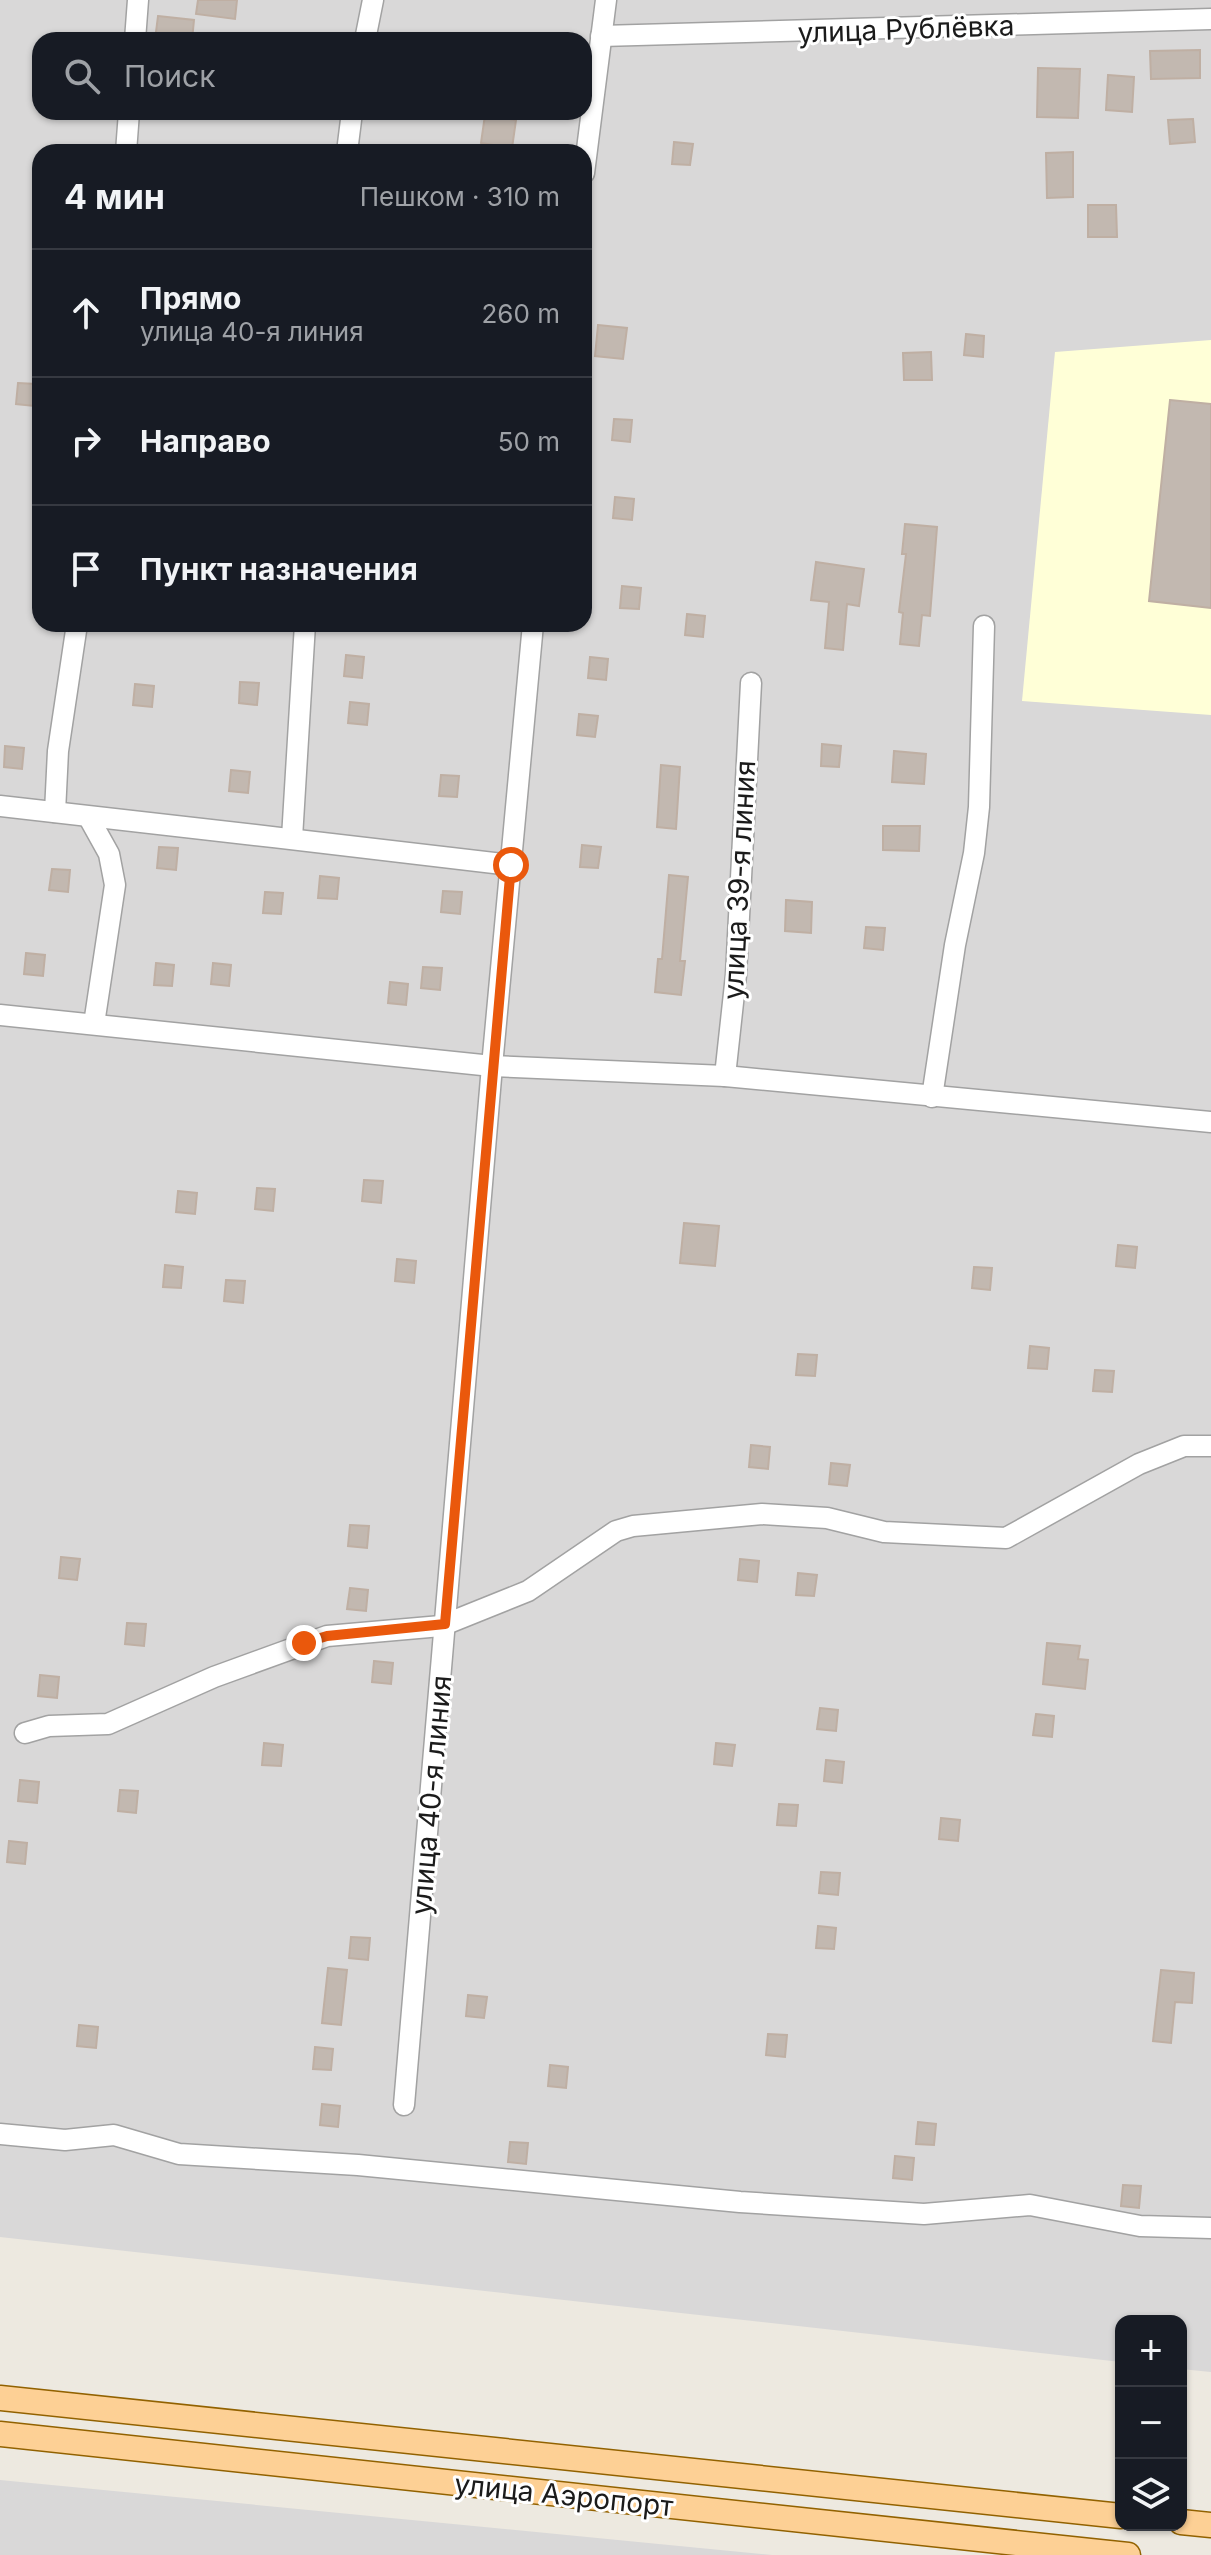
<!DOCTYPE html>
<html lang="ru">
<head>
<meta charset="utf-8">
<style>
  :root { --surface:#171b24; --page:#20242c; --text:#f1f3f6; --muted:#9ea1a6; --line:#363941 }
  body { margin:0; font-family:Inter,sans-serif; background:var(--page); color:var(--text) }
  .controls { position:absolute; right:24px; bottom:24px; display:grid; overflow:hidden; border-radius:16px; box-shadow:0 2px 6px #0004 }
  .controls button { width:72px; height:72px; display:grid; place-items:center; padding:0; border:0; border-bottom:2px solid var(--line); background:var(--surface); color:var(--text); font:40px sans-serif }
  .stop { position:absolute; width:24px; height:24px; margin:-18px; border:6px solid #ea580c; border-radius:50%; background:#fff }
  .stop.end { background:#ea580c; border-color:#fff; box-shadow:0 2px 8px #0008 }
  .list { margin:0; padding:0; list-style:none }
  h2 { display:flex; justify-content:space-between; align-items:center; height:104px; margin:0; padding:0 32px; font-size:34px }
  h2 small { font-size:26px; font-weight:400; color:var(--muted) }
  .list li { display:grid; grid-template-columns:52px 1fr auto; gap:24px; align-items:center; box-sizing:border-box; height:128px; padding:0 32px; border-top:2px solid var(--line) }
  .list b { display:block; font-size:30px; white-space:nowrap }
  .list p { margin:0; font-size:26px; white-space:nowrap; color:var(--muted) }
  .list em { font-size:26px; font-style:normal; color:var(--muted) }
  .icon { flex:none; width:44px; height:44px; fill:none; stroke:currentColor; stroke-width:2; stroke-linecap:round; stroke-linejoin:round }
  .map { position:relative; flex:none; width:1211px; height:2555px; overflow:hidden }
  .search { position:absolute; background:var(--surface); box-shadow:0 2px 6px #0004; left:32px; top:32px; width:560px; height:88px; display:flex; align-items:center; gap:20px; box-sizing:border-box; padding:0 28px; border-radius:24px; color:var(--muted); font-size:30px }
  .panel { position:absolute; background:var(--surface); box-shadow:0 2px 6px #0004; left:32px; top:144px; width:560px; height:488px; border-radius:24px }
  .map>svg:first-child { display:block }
</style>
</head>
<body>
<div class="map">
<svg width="1211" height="2555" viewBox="0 0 1211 2555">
  <rect width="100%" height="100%" fill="#ede9e0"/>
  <g fill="#d9d8d8" fill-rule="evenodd">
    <path d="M0 0H1211V2372L1181 2369V2321H1121V2362L0 2237ZM40 40H584V112H40ZM40 152H584V624H40Z"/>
    <path d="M0 2480 772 2555H0Z"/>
  </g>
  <path fill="#ffffd7" d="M1211 340V715L1022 701 1055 352Z"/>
  <g fill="#c2b8b0" stroke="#bfafa3" stroke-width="2">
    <path d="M198 0H237L235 19 196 14Z"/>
    <path d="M158 16 194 20 192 40H155Z"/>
    <path d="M1200 50V78L1151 79 1150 51Z"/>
    <path d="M1038 68 1080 69 1078 118 1037 117Z"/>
    <path d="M1108 75 1134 77 1132 112 1106 110Z"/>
    <path d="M485 115 516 120 512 148 481 143Z"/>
    <path d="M1193 119 1195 142 1170 144 1168 120Z"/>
    <path d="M674 142 693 144 690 165 672 164Z"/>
    <path d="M1073 152V197L1047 198 1046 153Z"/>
    <path d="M1088 205H1116L1117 237H1088Z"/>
    <path d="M598 325 627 328 623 359 595 356Z"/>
    <path d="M966 334 984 336 983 357 964 355Z"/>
    <path d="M931 352 932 380H904L903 353Z"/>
    <path d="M18 383 36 384 34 406 16 404Z"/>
    <path d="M1170 400 1211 404V608L1149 601Z"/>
    <path d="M614 419 632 420 630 442 612 440Z"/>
    <path d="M615 497 634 499 632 520 613 518Z"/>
    <path d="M905 524 937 527 930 616 922 615 919 646 900 644 903 613 899 612 906 554H902Z"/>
    <path d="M816 562 864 569 859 606 847 604 843 650 825 648 829 602 811 600Z"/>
    <path d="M622 586 641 588 639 609 620 608Z"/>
    <path d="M687 614 705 616 703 637 685 635Z"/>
    <path d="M346 655 364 657 362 678 344 676Z"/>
    <path d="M590 657 608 659 606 680 588 678Z"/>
    <path d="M240 682 259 683 257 705 239 703Z"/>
    <path d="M135 684 154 686 152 707 133 705Z"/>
    <path d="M350 702 369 704 367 725 348 723Z"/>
    <path d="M579 714 598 716 595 737 577 735Z"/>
    <path d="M822 744 841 746 839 767 821 766Z"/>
    <path d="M5 746 24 748 22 769 4 767Z"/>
    <path d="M894 751 926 754 924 784 892 782Z"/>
    <path d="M661 765 680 767 676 829 657 827Z"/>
    <path d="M231 770 250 772 248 793 229 791Z"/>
    <path d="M441 775 459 776 457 797 439 796Z"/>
    <path d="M883 826H920L919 851 883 850Z"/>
    <path d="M582 845 601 847 598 868 580 867Z"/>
    <path d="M159 847 178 848 176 870 157 868Z"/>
    <path d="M52 869 70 870 68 892 49 890Z"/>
    <path d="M669 875 688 877 680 961H685L681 995 655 992 658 959H662Z"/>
    <path d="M320 876 339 878 337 899 318 898Z"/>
    <path d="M443 891 462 892 460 914 441 912Z"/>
    <path d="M265 892 283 893 281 914 263 913Z"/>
    <path d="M786 900 812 902 811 933 785 931Z"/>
    <path d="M866 927 885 928 883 950 864 948Z"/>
    <path d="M26 953 45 955 43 976 24 974Z"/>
    <path d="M156 963 174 965 172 986 154 985Z"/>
    <path d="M213 963 231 965 229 986 211 984Z"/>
    <path d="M423 967 442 968 440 990 421 988Z"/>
    <path d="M390 982 408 984 406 1005 388 1003Z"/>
    <path d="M364 1180 383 1181 381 1203 362 1201Z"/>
    <path d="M257 1188 275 1189 273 1211 255 1209Z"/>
    <path d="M178 1191 197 1193 195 1214 176 1212Z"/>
    <path d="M684 1223 719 1226 715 1266 680 1263Z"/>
    <path d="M1118 1245 1137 1247 1135 1268 1116 1266Z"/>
    <path d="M397 1259 416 1261 414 1283 395 1281Z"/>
    <path d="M165 1265 183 1267 181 1288 163 1287Z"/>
    <path d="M974 1267 992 1268 990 1290 972 1288Z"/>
    <path d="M226 1280 245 1281 243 1303 224 1301Z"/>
    <path d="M1030 1346 1049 1348 1047 1369 1028 1368Z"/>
    <path d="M798 1354 817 1355 815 1376 796 1375Z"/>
    <path d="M1095 1370 1114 1371 1112 1392 1093 1391Z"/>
    <path d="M751 1445 770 1447 768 1469 749 1467Z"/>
    <path d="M831 1463 850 1465 847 1486 829 1484Z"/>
    <path d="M350 1525 369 1526 367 1548 348 1546Z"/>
    <path d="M61 1557 80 1559 77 1580 59 1578Z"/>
    <path d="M740 1559 759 1561 757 1582 738 1580Z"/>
    <path d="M798 1573 817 1575 814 1596 796 1595Z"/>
    <path d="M350 1588 368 1590 366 1611 347 1609Z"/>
    <path d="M127 1623 146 1624 144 1646 125 1644Z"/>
    <path d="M1047 1643 1080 1646 1078 1659 1088 1660 1085 1689 1043 1684Z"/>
    <path d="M374 1661 393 1663 391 1684 372 1682Z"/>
    <path d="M40 1675 59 1677 57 1698 38 1696Z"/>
    <path d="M820 1708 838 1710 836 1731 817 1729Z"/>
    <path d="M1036 1714 1054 1716 1052 1737 1033 1735Z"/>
    <path d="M264 1743 283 1745 281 1766 262 1765Z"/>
    <path d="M716 1743 735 1745 732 1766 714 1764Z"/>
    <path d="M826 1760 844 1762 842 1783 824 1781Z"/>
    <path d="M20 1780 39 1782 37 1803 18 1801Z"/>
    <path d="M120 1790 138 1791 136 1813 118 1811Z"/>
    <path d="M779 1804 798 1805 796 1826 777 1825Z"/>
    <path d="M941 1818 960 1820 958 1841 939 1839Z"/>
    <path d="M9 1841 27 1843 25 1864 7 1862Z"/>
    <path d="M821 1872 840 1873 838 1895 819 1893Z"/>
    <path d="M818 1926 836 1928 834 1949 816 1948Z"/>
    <path d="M351 1937 370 1938 368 1960 349 1958Z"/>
    <path d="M328 1968 347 1970 341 2025 322 2023Z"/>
    <path d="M1161 1970 1194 1973 1192 2003 1175 2002 1171 2043 1153 2041Z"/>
    <path d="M468 1995 487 1997 484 2018 466 2016Z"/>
    <path d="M79 2025 98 2027 96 2048 77 2046Z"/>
    <path d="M768 2034 787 2035 785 2057 766 2055Z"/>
    <path d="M315 2047 333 2049 331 2070 313 2069Z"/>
    <path d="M550 2065 568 2067 566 2088 548 2086Z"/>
    <path d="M322 2104 340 2106 338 2127 320 2125Z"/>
    <path d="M918 2122 936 2124 934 2145 916 2144Z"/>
    <path d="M510 2142 528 2143 526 2164 508 2162Z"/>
    <path d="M895 2156 914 2158 912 2180 893 2178Z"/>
    <path d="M1123 2185 1141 2186 1139 2208 1121 2206Z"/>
  </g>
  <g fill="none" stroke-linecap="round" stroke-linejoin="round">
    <defs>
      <g id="minor">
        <path d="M601 36 1211 19"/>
        <path d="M135 40 138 0"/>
        <path d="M365 40 373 0"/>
        <path d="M126 152 129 112"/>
        <path d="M347 152 352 112"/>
        <path d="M584 173 606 0"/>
        <path d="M0 806C170 826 341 844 511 865"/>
        <path d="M55 812 58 751 77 624"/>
        <path d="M89 818 109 854 115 885 94 1024"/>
        <path d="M292 838 305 624"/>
        <path d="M0 1015 492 1066 725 1076 1211 1122"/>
        <path d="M725 1076 736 975 751 683"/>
        <path d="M932 1097 955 945 974 853 979 807 984 626"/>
        <path d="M25 1733 49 1726 108 1724 214 1677 327 1636 441 1626 528 1591 616 1531 633 1526 762 1514 827 1518 884 1532 1006 1538 1139 1464 1184 1446H1211"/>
        <path d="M404 2105 492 1066 533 624"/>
        <path d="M0 2134 65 2140 114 2135 179 2154 358 2165 740 2202 924 2214 1030 2205 1140 2226 1211 2228"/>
      </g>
      <g id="major">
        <path d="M0 2398 1121 2516"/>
        <path d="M0 2434 1128 2555"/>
        <path d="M1181 2522 1211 2525"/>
      </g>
    </defs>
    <use href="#minor" stroke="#a2a2a2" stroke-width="23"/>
    <use href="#major" stroke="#926200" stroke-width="27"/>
    <use href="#minor" stroke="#fff" stroke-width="20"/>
    <use href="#major" stroke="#fdd095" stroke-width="24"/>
  </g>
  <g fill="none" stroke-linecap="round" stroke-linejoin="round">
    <path stroke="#ea580c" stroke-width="10" d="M304 1643 327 1636 445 1624 511 865"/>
  </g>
  <g text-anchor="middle" stroke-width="6" stroke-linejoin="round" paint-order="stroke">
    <g font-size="28" fill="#1b1b1b" stroke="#fff">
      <text transform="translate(906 29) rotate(-2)" y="10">улица Рублёвка</text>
      <text transform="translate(739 880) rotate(-87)" y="10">улица 39-я линия</text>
      <text transform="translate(431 1795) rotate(-85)" y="10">улица 40-я линия</text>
      <text transform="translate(564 2495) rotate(6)" y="10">улица Аэропорт</text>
    </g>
  </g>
</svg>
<div class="controls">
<button>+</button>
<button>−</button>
<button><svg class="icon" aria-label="layers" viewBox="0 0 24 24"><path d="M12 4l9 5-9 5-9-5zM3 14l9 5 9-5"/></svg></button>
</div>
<div class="stop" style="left:511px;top:865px"></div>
<div class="stop end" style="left:304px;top:1643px"></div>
<div class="search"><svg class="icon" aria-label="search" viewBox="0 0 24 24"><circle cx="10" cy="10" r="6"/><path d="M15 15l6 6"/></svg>Поиск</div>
<section class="panel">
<h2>4 мин<small>Пешком · 310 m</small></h2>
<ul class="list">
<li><svg class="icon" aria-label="ahead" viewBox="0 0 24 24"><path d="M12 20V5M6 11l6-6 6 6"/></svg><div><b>Прямо</b><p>улица 40-я линия</p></div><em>260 m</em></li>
<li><svg class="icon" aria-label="right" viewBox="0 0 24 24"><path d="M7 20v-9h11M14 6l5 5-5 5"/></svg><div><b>Направо</b></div><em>50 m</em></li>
<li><svg class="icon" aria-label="arrive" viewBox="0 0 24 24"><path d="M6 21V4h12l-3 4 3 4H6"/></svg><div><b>Пункт назначения</b></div></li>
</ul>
</section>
</div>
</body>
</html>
